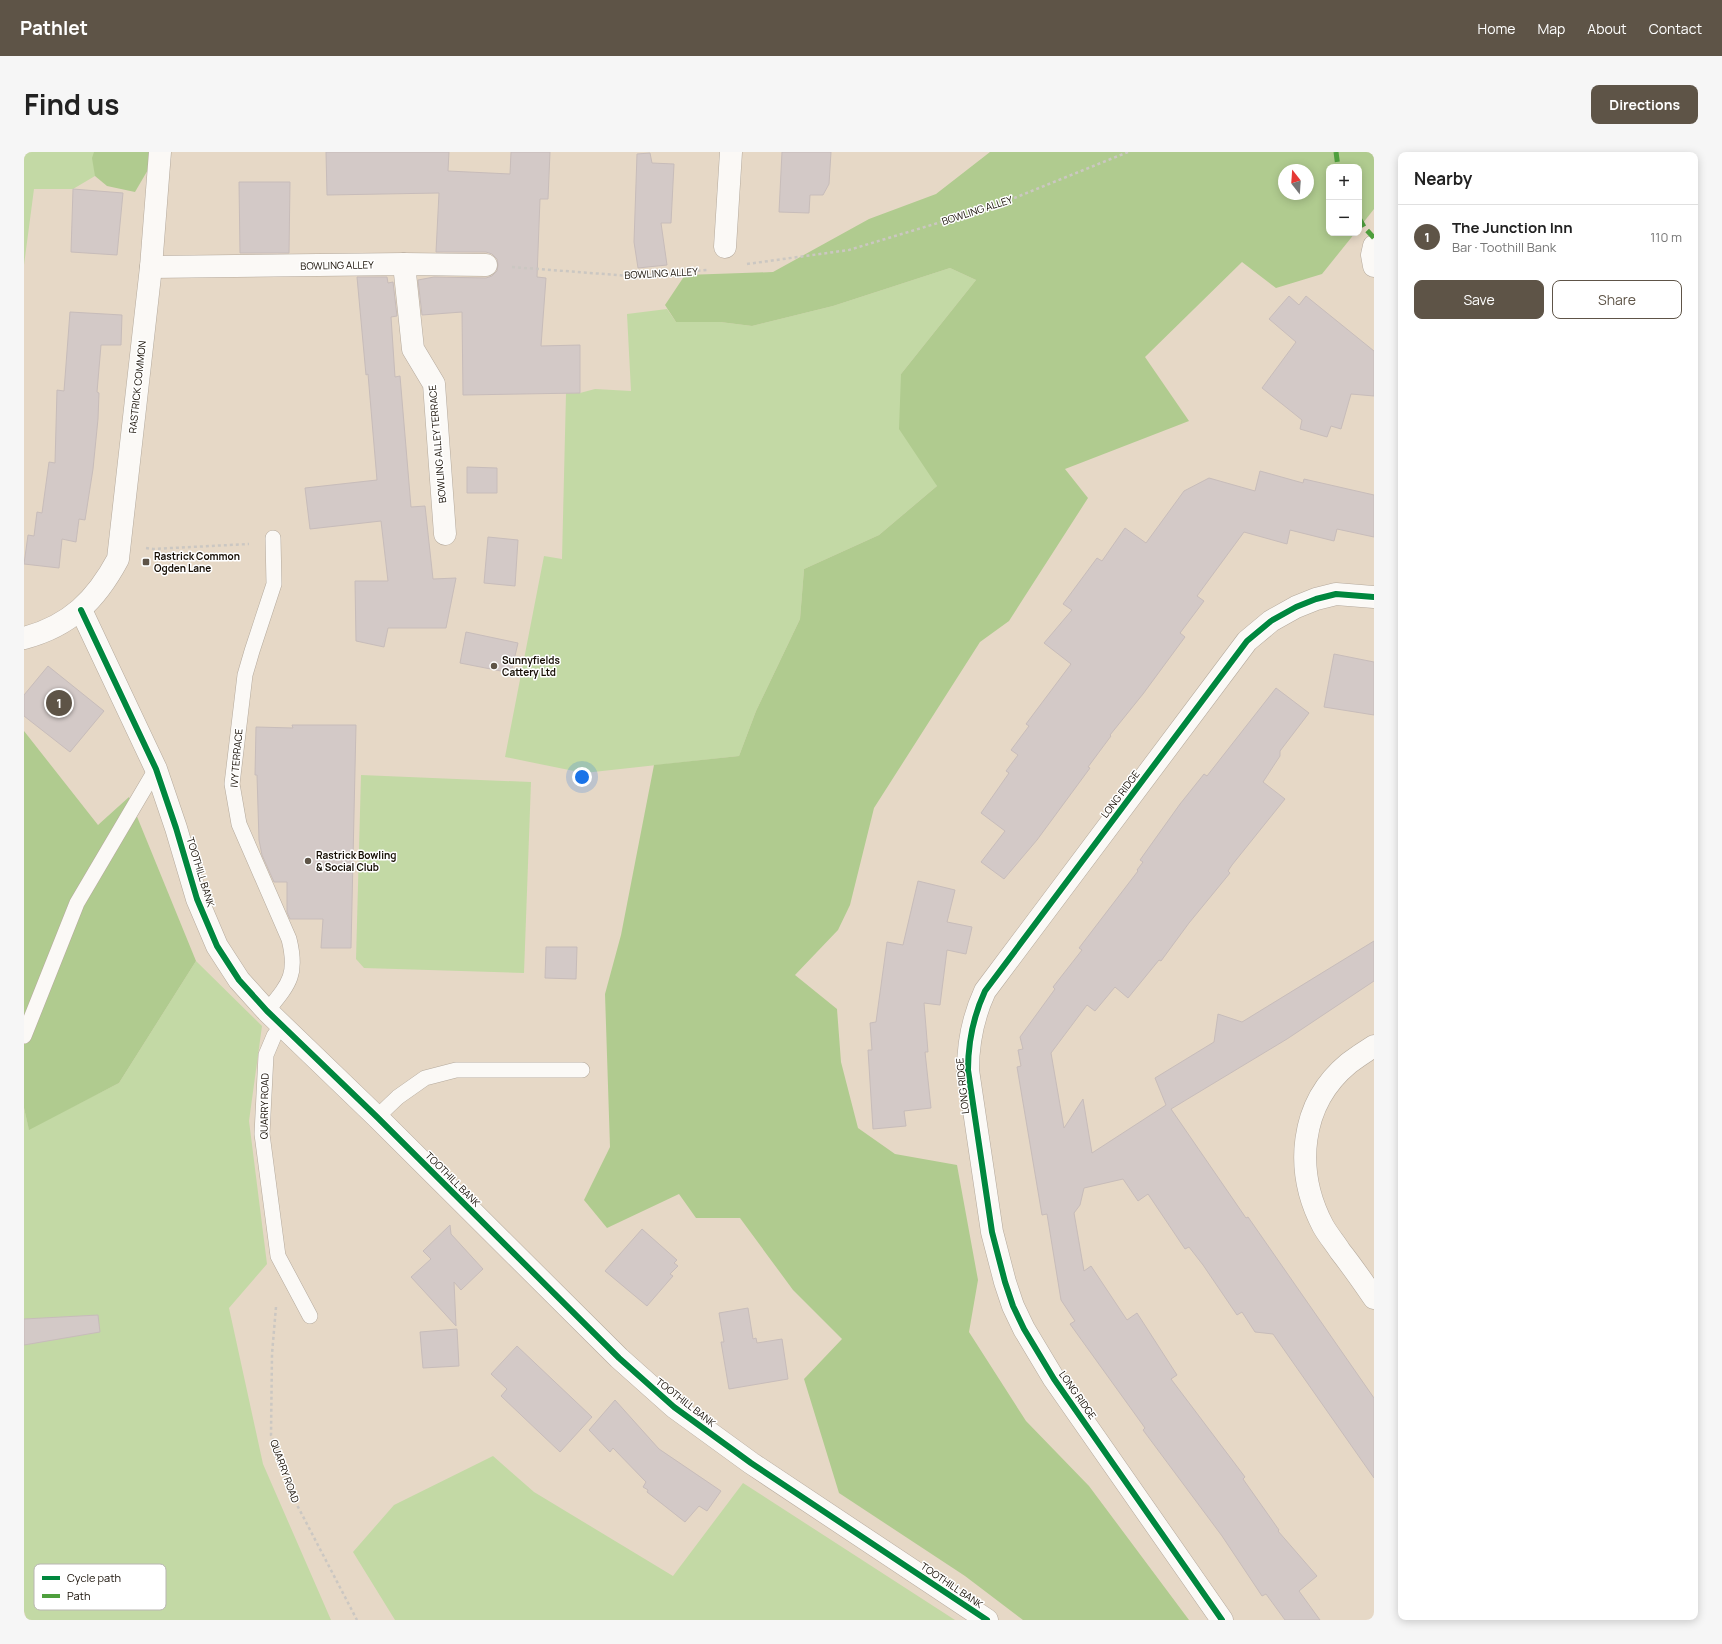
<!DOCTYPE html>
<html lang="en">
<head>
<meta charset="utf-8">
<style>
  :root { --surface:#fff; --page:#f6f6f6; --text:#222; --muted:#767676; --line:#e0e0e0; --accent:#5e5447 }
  body { margin:0; font-family:Manrope,sans-serif; background:var(--page); color:var(--text) }
  .controls { position:absolute; right:12px; top:12px; display:grid; overflow:hidden; border-radius:8px; box-shadow:0 2px 10px #0003 }
  .controls button { width:36px; height:36px; display:grid; place-items:center; padding:0; border:0; border-bottom:1px solid var(--line); background:var(--surface); color:var(--text); font:20px sans-serif }
  .compass { position:absolute; left:1254px; top:12px; width:36px; height:36px; border-radius:50%; background:var(--surface); box-shadow:0 2px 10px #0003; rotate:343deg }
  .you { position:absolute; left:558px; top:625px; width:14px; height:14px; margin:-10px; border:3px solid #fff; border-radius:50%; background:#1a73e8; box-shadow:0 0 0 6px #1a73e833 }
  .badge { display:grid; place-items:center; width:26px; height:26px; border-radius:50%; background:var(--accent); color:#fff; font-size:13px; font-weight:700 }
  .pin { position:absolute; translate:-50% -50%; border:2px solid #fff; box-shadow:0 1px 4px #0006 }
  .list { margin:0; padding:0; list-style:none }
  h2 { display:flex; justify-content:space-between; align-items:center; height:52px; margin:0; padding:0 16px; font-size:17px }
  h2 small { font-size:13px; font-weight:400; color:var(--muted) }
  .list li { display:grid; grid-template-columns:26px 1fr auto; gap:12px; align-items:center; box-sizing:border-box; height:64px; padding:0 16px; border-top:1px solid var(--line) }
  .list b { display:block; font-size:15px; white-space:nowrap }
  .list p { margin:0; font-size:13px; white-space:nowrap; color:var(--muted) }
  .list em { font-size:13px; font-style:normal; color:var(--muted) }
  .actions { display:flex; gap:8px; padding:12px 16px }
  .actions a { flex:1; padding:9px 0; border:1px solid var(--accent); border-radius:8px; text-align:center; font-size:14px; color:var(--accent) }
  .actions .main { background:var(--accent); color:#fff }
  .map { position:relative; flex:none; width:1350px; height:1468px; overflow:hidden; border-radius:8px }
  header { display:flex; align-items:center; gap:24px; box-sizing:border-box; height:56px; padding:0 20px; background:var(--accent); color:#fff }
  header strong { font-size:19px }
  nav { display:flex; gap:22px; margin-inline-start:auto; font-size:14px }
  .intro { display:flex; align-items:center; justify-content:space-between; box-sizing:border-box; height:96px; padding:0 24px }
  h1 { margin:0; font-size:28px }
  .button { padding:10px 18px; border-radius:8px; background:var(--accent); color:#fff; font-size:14px; font-weight:700 }
  main { display:flex; gap:24px; padding:0 24px }
  aside { flex:1; background:var(--surface); border-radius:8px; box-shadow:0 2px 10px #0003 }
  .map>svg:first-child { display:block }
</style>
</head>
<body>
<header>
<strong>Pathlet</strong>
<nav><a>Home</a><a>Map</a><a>About</a><a>Contact</a></nav>
</header>
<div class="intro"><h1>Find us</h1><a class="button">Directions</a></div>
<main>
<div class="map">
<svg width="1350" height="1468" viewBox="0 0 1350 1468">
  <rect width="100%" height="100%" fill="#e6d8c6"/>
  <g fill="#c3d9a5">
    <path d="M0 0H96L71 24 49 37H10L0 113Z"/>
    <path d="M926 116 952 128 877 222 913 334 855 383 780 417 776 467 732 559 715 604 560 621 481 605 520 404 538 407 542 241H556L571 237 607 239 603 162 643 157 652 170H696L728 174 809 154Z"/>
    <path d="M337 623 507 630 500 821 340 816 332 807Z"/>
    <path d="M172 809 238 874 225 969 243 1112 205 1156 239 1312 307 1468H3L0 1459V956L5 977 95 931Z"/>
    <path d="M469 1304 510 1340 649 1424 719 1331 931 1468H371L329 1400 370 1353Z"/>
  </g>
  <g fill="#b0cb8f" fill-rule="evenodd">
    <path d="M70 0H128L125 16 111 40 83 34 71 24 68 6Z"/>
    <path d="M966 0H1350V57L1335 76V15H1305V81H1331L1298 122 1252 136 1218 110 1121 205 1165 269 1041 317 1064 346 985 469 956 490 850 656 826 753 814 778 771 823 813 857 817 910 834 976 871 1002 933 1013 954 1128 945 1180 1002 1269 1065 1334 1165 1468H999L941 1424 815 1341 780 1227 818 1187 769 1138 716 1066H672L655 1042 583 1076 560 1048 586 995 581 842 597 783 630 613 715 604 732 559 776 467 780 417 855 383 913 334 875 277 877 222 952 128 926 116 809 154 728 174 696 170H652L641 153 661 123 749 120 845 67 912 42ZM1260 18H1284V42H1260Z"/>
    <path d="M0 579 74 673 105 645 172 809 95 931 5 978 0 956Z"/>
  </g>
  <g fill="#d3c9c7" stroke="#c7bcba">
    <path d="M302 0H425L424 19 486 22 487 0H526L524 47H516L513 125 522 126 517 194 556 193V241L439 243 438 160 398 163 394 128 410 125 462 126 468 124 473 119 474 113 473 107 468 102 462 100H412L415 41 303 43Z"/>
    <path d="M758 0H807L805 32 799 43H786L785 61 755 60Z"/>
    <path d="M626 1 628 11 650 12 647 71H637L643 113 614 116 610 90 613 2Z"/>
    <path d="M215 30H266L265 101H216Z"/>
    <path d="M49 37 99 41 93 103 47 100Z"/>
    <path d="M333 125H363L364 131 369 130 373 164 367 165 371 225 376 224 387 355 401 354 409 427 432 426 422 476H364L360 495 332 489 331 429H364L357 369 286 377 281 336 353 328 344 222 342 223Z"/>
    <path d="M1265 144 1275 153 1282 144 1350 199V244L1327 242 1317 277 1307 274 1303 285 1276 277 1278 268 1238 236 1272 190 1245 167Z"/>
    <path d="M46 160 98 163 97 193H77L73 240 75 241 74 267 69 317 61 368 55 367 52 390 38 387 35 416 0 412 4 383 10 384 13 360 18 361 25 310 31 311 33 238 40 239Z"/>
    <path d="M443 315 473 316V341H443Z"/>
    <path d="M1236 319 1279 331 1280 327 1350 343V385L1313 377 1310 389 1266 378 1263 392 1220 380 1173 444 1180 449 1156 481 1161 485 1119 542 1086 583 1087 584 1064 615 1066 616 1013 688 980 727 957 710 981 679 957 661 985 621 982 619 994 603 987 598 1005 574 1002 572 1047 512 1020 491 1048 458 1039 452 1073 406 1078 409 1101 376 1122 391 1160 339 1185 326 1231 339Z"/>
    <path d="M464 385 494 388 491 434 460 431Z"/>
    <path d="M442 480 494 491 487 521 436 511Z"/>
    <path d="M1310 502 1350 510V563L1300 555Z"/>
    <path d="M24 514 80 559 46 600 0 564V543Z"/>
    <path d="M1252 536 1285 561 1256 599V604L1239 630 1261 647 1208 713 1204 719 1206 721 1165 771 1137 809 1135 808 1104 846 1091 835 1071 859 1063 853 1027 901 1040 976 1059 947 1068 1001 1142 953 1131 926 1190 890 1194 862 1218 870 1350 789V829L1263 887 1147 957 1222 1066 1224 1065 1350 1246V1326L1249 1182 1231 1180 1218 1160 1213 1163 1179 1113 1165 1095 1161 1097 1124 1042 1114 1049 1099 1027 1060 1036 1056 1053 1050 1061 1060 1119 1067 1114 1103 1168 1113 1161 1153 1223 1147 1227 1221 1325 1219 1327 1255 1378 1254 1379 1293 1424 1275 1439 1296 1468H1261L1242 1442 1238 1444 1198 1384 1119 1278 1121 1276 1046 1172 1051 1169 1037 1148 1023 1062 1018 1063 993 915 997 914 994 898 999 897 996 885 1031 837 1029 835 1058 798 1055 796 1114 719 1113 718 1119 710 1116 708 1156 652 1180 622 1183 624Z"/>
    <path d="M268 573H332L327 796H297L299 767H266L263 760V730H250L238 703 235 688 233 623H231L232 575 269 576Z"/>
    <path d="M894 729 931 738 923 770 948 775 942 802 923 798 916 853 900 851 904 900H901L907 956 880 959 882 974 849 977 844 898H848L846 871 852 870 863 790 879 793Z"/>
    <path d="M522 795H553L552 827 521 826Z"/>
    <path d="M426 1073 427 1082 459 1117 437 1138 430 1130 432 1174 387 1125 407 1107 399 1099Z"/>
    <path d="M618 1077 653 1108 650 1111 654 1114 646 1122 649 1124 623 1154 581 1119Z"/>
    <path d="M724 1156 729 1187 732 1186 733 1191 758 1187 764 1227 705 1237 697 1190H700L695 1161Z"/>
    <path d="M74 1163 76 1180 0 1193V1167Z"/>
    <path d="M433 1177 435 1214 399 1216 396 1180Z"/>
    <path d="M493 1194 568 1265 536 1300 477 1244 483 1237 467 1222Z"/>
    <path d="M591 1248 635 1297 697 1339 683 1359 675 1354 661 1370 623 1340 624 1338 619 1335 622 1330 589 1296 586 1300 565 1278Z"/>
  </g>
  <g fill="none" stroke-linecap="round" stroke-linejoin="round">
    <defs>
      <g id="service">
        <path d="M243 859C265 832 274 823 265 787L215 672 208 632 221 523 228 499 250 432 249 386"/>
        <path d="M258 873 250 884 242 903 238 982 254 1104 286 1164"/>
        <path d="M0 884 53 751 132 617"/>
        <path d="M353 965 374 945 401 926 432 918H558"/>
      </g>
      <g id="minor">
        <path d="M1350 94 1348 103 1350 114"/>
        <path d="M701 95 707 0"/>
        <path d="M380 112 389 197 410 232 421 382"/>
        <path d="M127 115 380 112 462 113"/>
        <path d="M1350 894C1342 899 1333 905 1325 911 1275 952 1270 1019 1299 1074 1304 1083 1311 1091 1316 1099 1328 1114 1339 1130 1350 1146"/>
        <path d="M1198 1468 1030 1227 1000 1177 989 1154 981 1130 968 1080 944 918C944 889 949 865 961 839L1223 489 1247 469 1272 455 1292 447 1312 442 1350 445"/>
      </g>
      <g id="tertiary">
        <path d="M57 458 132 617 152 676 173 747 193 794 215 828 243 859 353 965 595 1206 650 1255 727 1311 963 1468"/>
        <path d="M0 486C46 474 72 448 94 407L127 115 136 0"/>
      </g>
    </defs>
    <use href="#service" stroke="#b4a99c" stroke-width="16"/>
    <use href="#minor" stroke="#b4a99c" stroke-width="23"/>
    <use href="#tertiary" stroke="#b4a99c" stroke-width="23"/>
    <g stroke="#cbc7c2" stroke-width="2.5" stroke-dasharray="3 3" stroke-linecap="butt">
      <path d="M723 112 825 98 973 53 1104 0"/>
      <path d="M488 115 606 124 684 118"/>
      <path d="M122 396 129 397 225 392"/>
      <path d="M252 1155 248 1202 247 1283 272 1351 333 1468"/>
    </g>
    <use href="#service" stroke="#fbf9f6" stroke-width="15"/>
    <use href="#minor" stroke="#fbf9f6" stroke-width="22"/>
    <use href="#tertiary" stroke="#fbf9f6" stroke-width="22"/>
    <g stroke="#4e9f3d" stroke-width="5" stroke-dasharray="10 5" stroke-linecap="butt">
      <path d="M1312 0 1314 15"/>
      <path d="M1335 66 1340 75 1350 86"/>
    </g>
    <defs>
      <g id="cycleway">
        <path d="M57 458 132 617 152 676 173 747 193 794 215 828 243 859 353 965 595 1206 650 1255 727 1311 963 1468"/>
        <path d="M1198 1468 1030 1227 1000 1177 989 1154 981 1130 968 1080 944 918C944 889 949 865 961 839L1223 489 1247 469 1272 455 1292 447 1312 442 1350 445"/>
      </g>
    </defs>
    <use href="#cycleway" stroke="#fff" stroke-width="8"/>
    <use href="#cycleway" stroke="#00873e" stroke-width="6"/>
  </g>
  <g fill="#5e5447" stroke="#fff" stroke-width="1.5">
    <rect x="118" y="406" width="8" height="8" rx="2"/>
    <circle cx="470" cy="514" r="4"/>
    <circle cx="284" cy="709" r="4"/>
  </g>
  <g text-anchor="middle" stroke-width="3" stroke-linejoin="round" paint-order="stroke">
    <g font-size="10" fill="#150d03" stroke="#fff">
      <text transform="translate(953 58) rotate(-18)" y="4">BOWLING ALLEY</text>
      <text transform="translate(313 113) rotate(-1)" y="4">BOWLING ALLEY</text>
      <text transform="translate(637 121) rotate(-3)" y="4">BOWLING ALLEY</text>
      <text transform="translate(113 235) rotate(-84)" y="4">RASTRICK COMMON</text>
      <text transform="translate(413 292) rotate(-95)" y="4">BOWLING ALLEY TERRACE</text>
      <text transform="translate(212 606) rotate(-85)" y="4">IVY TERRACE</text>
      <text transform="translate(1096 642) rotate(-53)" y="4">LONG RIDGE</text>
      <text transform="translate(177 720) rotate(73)" y="4">TOOTHILL BANK</text>
      <text transform="translate(938 934) rotate(-96)" y="4">LONG RIDGE</text>
      <text transform="translate(240 954) rotate(-89)" y="4">QUARRY ROAD</text>
      <text transform="translate(429 1027) rotate(45)" y="4">TOOTHILL BANK</text>
      <text transform="translate(1054 1243) rotate(55)" y="4">LONG RIDGE</text>
      <text transform="translate(662 1250) rotate(38)" y="4">TOOTHILL BANK</text>
      <text transform="translate(261 1319) rotate(70)" y="4">QUARRY ROAD</text>
      <text transform="translate(928 1433) rotate(34)" y="4">TOOTHILL BANK</text>
    </g>
    <g font-size="10" font-weight="bold" fill="#150d03" stroke="#fff" text-anchor="start">
      <text x="130" y="408">Rastrick Common<tspan x="130" dy="12">Ogden Lane</tspan></text>
      <text x="478" y="512">Sunnyfields<tspan x="478" dy="12">Cattery Ltd</tspan></text>
      <text x="292" y="707">Rastrick Bowling<tspan x="292" dy="12">&amp; Social Club</tspan></text>
    </g>
  </g>
  <rect x="10" y="1412" width="132" height="46" rx="6" fill="#fff" stroke="#b9b6b3" stroke-width="1"/>
  <rect x="18" y="1424" width="18" height="4" fill="#00873e"/>
  <rect x="18" y="1442" width="18" height="4" fill="#4e9f3d"/>
  <g font-size="11" fill="#150d03">
    <text x="43" y="1430">Cycle path</text>
    <text x="43" y="1448">Path</text>
  </g>
</svg>
<div class="controls">
<button>+</button>
<button>−</button>
</div>
<svg class="compass" viewBox="-18 -18 36 36"><path d="M0-13l5 13h-10z" fill="#e53935"/><path d="M0 13l5-13h-10z" fill="#767676"/></svg>
<div class="you"></div>
<div class="pin badge" style="left:35px;top:551px">1</div>
</div>
<aside>
<h2>Nearby<small></small></h2>
<ul class="list">
<li><span class="badge">1</span><div><b>The Junction Inn</b><p>Bar · Toothill Bank</p></div><em>110 m</em></li>
</ul>
<div class="actions"><a class="main">Save</a><a>Share</a></div>
</aside>
</main>
</body>
</html>
